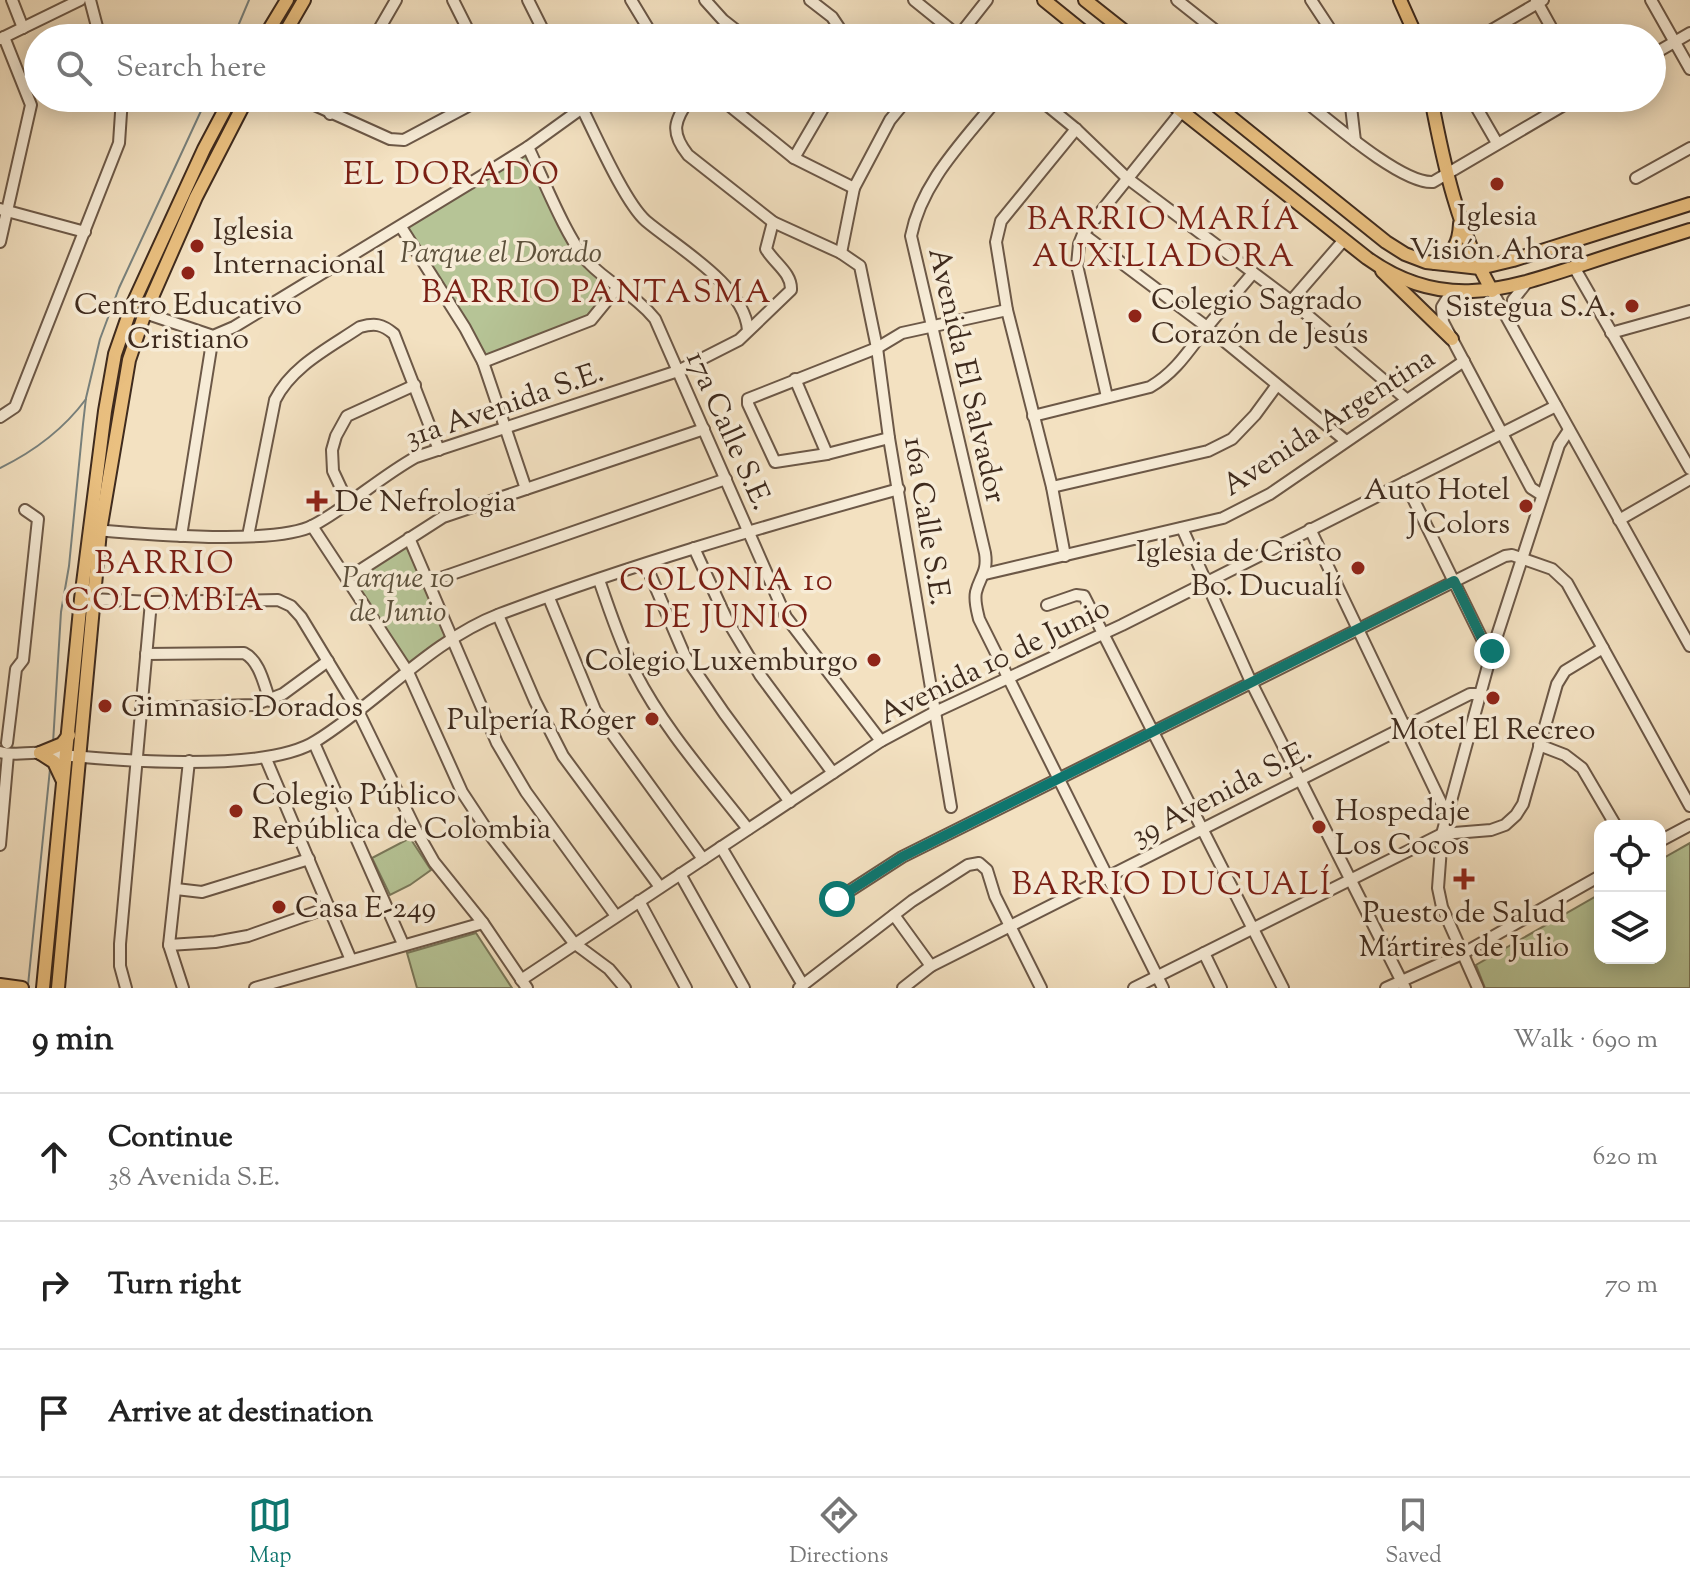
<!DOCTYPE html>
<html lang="en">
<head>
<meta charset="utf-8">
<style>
  :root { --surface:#fff; --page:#f2f2f2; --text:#222; --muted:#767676; --line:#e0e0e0; --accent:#0f766e }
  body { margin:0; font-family:"Sorts Mill Goudy",serif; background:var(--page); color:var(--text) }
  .controls { position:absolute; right:24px; bottom:24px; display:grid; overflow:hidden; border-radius:16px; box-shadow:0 4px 20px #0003 }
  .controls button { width:72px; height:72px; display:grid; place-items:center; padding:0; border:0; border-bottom:2px solid var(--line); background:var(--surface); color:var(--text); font:40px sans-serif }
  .stop { position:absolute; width:24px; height:24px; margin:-18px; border:6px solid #0f766e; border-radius:50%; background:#fff }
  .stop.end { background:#0f766e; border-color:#fff; box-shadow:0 2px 8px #0008 }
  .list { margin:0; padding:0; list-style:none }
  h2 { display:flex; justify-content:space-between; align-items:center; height:104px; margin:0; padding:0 32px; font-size:34px }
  h2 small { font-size:26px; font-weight:400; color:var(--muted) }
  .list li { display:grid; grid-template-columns:52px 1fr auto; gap:24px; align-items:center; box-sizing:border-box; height:128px; padding:0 32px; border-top:2px solid var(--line) }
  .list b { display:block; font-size:30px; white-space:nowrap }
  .list p { margin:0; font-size:26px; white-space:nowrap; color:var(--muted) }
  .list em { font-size:26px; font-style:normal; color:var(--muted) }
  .icon { flex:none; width:44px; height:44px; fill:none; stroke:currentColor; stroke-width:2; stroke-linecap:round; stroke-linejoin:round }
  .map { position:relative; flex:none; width:1690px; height:988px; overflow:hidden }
  .search { position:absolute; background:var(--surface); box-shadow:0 4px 20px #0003; left:24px; right:24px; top:24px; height:88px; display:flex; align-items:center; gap:20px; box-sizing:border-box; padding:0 28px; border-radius:44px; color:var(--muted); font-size:30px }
  .sheet { height:488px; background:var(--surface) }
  nav { display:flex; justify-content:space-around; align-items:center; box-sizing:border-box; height:112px; border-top:2px solid var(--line); background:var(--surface); font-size:22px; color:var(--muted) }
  nav a { display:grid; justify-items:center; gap:4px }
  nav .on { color:var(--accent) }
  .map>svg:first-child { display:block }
</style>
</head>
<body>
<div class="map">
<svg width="1690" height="988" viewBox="0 0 1690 988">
  <rect width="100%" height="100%" fill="#f3e1c1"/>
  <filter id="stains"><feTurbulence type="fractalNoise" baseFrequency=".0025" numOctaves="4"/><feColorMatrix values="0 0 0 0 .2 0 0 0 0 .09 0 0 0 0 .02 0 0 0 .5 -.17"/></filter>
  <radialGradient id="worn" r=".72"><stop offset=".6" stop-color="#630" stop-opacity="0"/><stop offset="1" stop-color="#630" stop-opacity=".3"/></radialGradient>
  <g fill="#b6c496" stroke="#7a785a" stroke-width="2">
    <path d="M528 147 576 246 618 287 600 313 483 362 401 227Z"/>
    <path d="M409 538 452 637 408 672 348 578Z"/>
    <path d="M410 838 431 870 410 885 390 895 372 858Z"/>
    <path d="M1690 843V988H1485L1476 965 1600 894V958H1660V860Z"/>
    <path d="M476 933 512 988H417L407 953Z"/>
  </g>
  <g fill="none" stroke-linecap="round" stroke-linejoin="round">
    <g stroke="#78817d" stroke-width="2">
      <path d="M233 38 249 0"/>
      <path d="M0 468C35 451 63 430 86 399"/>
      <path d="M53 743 61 612 69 566 83 424 86 398 100 339 119 288 207 98"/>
      <path d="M28 985 50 769"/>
    </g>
    <defs>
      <g id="minor">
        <path d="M12 0 23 28"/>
        <path d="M90 0 100 38"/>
        <path d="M453 0 472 38"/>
        <path d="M528 0 547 38"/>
        <path d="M631 0 654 38"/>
        <path d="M705 0 723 20 746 38"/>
        <path d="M810 0 832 17 846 38"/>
        <path d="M914 0 961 38"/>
        <path d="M1177 0 1225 38"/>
        <path d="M1311 0 1336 38"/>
        <path d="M1536 0 1557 38"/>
        <path d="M1651 0 1690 69"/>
        <path d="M374 38 396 0"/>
        <path d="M957 38 987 0"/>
        <path d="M1478 38 1543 0"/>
        <path d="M0 39 80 0"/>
        <path d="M1652 55 1690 33"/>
        <path d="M299 98 390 139 404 140 483 98"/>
        <path d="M577 98C592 127 624 202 646 221 678 248 744 285 748 330"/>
        <path d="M690 98C674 121 670 132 688 155L773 222 841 253 860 266 877 348 889 438 951 807"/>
        <path d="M720 98 794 158 854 188"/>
        <path d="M998 98C964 141 922 181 911 236L985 553C988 572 980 576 976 592 974 601 977 610 979 619L1163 988"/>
        <path d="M1038 98 1076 129 1127 178 1291 301 1406 399"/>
        <path d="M1301 98C1328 119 1401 184 1433 182L1576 98"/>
        <path d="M1350 98 1355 141"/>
        <path d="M1471 98 1497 143"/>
        <path d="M330 114 339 98"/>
        <path d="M528 147C542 176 568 242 589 263 609 284 637 296 655 319L786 617 881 741"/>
        <path d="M794 158 829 98"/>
        <path d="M1636 178 1690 148"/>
        <path d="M0 209 85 232"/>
        <path d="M401 227 465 328 483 362 526 489"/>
        <path d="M1083 234 1207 327 1346 441"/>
        <path d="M0 242 31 105 4 37"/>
        <path d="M841 253 854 188 890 120 908 98"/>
        <path d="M1574 267 1690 469"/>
        <path d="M1459 291 1447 299 1442 307 1443 322 1531 488 1542 495"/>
        <path d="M1492 291 1690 646"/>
        <path d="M1291 301 1343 241"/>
        <path d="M145 313 213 336 234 327 477 179 528 147 596 98"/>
        <path d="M1511 321 1513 300 1528 281"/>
        <path d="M1611 333 1690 311"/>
        <path d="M483 362 591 320 618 287"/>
        <path d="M795 379 827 454"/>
        <path d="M1107 397 1077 265 1079 244 1083 234 1182 111"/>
        <path d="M1033 416 1150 387C1176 372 1189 350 1207 327 1222 309 1238 291 1253 273"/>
        <path d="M0 417 15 407 119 143 122 98"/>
        <path d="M889 438 827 454 775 462 748 404V399L877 348 902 333 1007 310"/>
        <path d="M1405 482 1485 645 1492 651"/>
        <path d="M1052 487 1208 451 1232 439 1255 415 1277 385"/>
        <path d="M347 501 333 471 332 450 336 436 347 416 415 385"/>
        <path d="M1619 520 1690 479"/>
        <path d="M312 526 408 672 462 792 493 839 574 943 609 969 625 988"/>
        <path d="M1182 528 1251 682 1405 988"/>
        <path d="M1310 529 1446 813"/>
        <path d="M95 530C141 534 276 546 314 525 349 506 380 477 416 457L678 371 739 340 791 290C792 273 774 263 766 249L773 222"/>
        <path d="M181 536 213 336"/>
        <path d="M248 536 275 400C292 366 329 348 360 327 375 323 382 324 394 334L439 450"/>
        <path d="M409 538 497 743 526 792 616 916"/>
        <path d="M694 548 727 620 760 675 833 773"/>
        <path d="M1065 556 1052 487 1007 310 996 242 1001 221 1076 129"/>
        <path d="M646 565 685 656 724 713 790 802"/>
        <path d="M985 574 1223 518 1270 494 1464 361"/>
        <path d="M348 578 443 517 704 429"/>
        <path d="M599 580C610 611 620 643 635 672 664 729 709 779 748 829"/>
        <path d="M429 582 726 479"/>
        <path d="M549 598 595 710 703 859"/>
        <path d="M92 599 151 602 278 600 291 606 301 617 358 711 417 832 434 862 483 923 527 988"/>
        <path d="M1047 605 1076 595 1084 596 1283 988"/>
        <path d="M498 615 535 701 563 756 660 887"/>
        <path d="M146 654 244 653C260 661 264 685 270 701"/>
        <path d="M143 708 254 705 283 694 328 661"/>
        <path d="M7 743 16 669 23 660 38 519 25 510"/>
        <path d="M314 743 403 944"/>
        <path d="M1539 745 1565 755 1582 768 1616 826"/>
        <path d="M0 752C15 756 27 752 42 753 105 760 265 774 316 741 379 702 430 641 500 614 630 565 765 526 899 489"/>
        <path d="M266 759 351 960"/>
        <path d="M1660 841 1690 825"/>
        <path d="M0 845 8 754"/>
        <path d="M721 847 803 985"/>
        <path d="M680 874 744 988"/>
        <path d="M176 889 202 892 309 859"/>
        <path d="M837 899 902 857 1505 556 1512 555 1552 569 1567 583 1690 806"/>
        <path d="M639 901 686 988"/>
        <path d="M894 915 931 966"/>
        <path d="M169 945 215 942 248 936 330 907"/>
        <path d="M1204 953 1221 988"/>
        <path d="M521 980 881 741 935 712 1122 625 1556 406"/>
        <path d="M126 988 120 966V944L151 602"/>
        <path d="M183 988 169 945 189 761"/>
        <path d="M255 988 483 923"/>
        <path d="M799 988 912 901 968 865 979 863 987 870 995 896 1041 988"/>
        <path d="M903 988 931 966 1470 694H1480"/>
        <path d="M1134 988 1442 834 1491 830 1505 825 1516 815 1523 804 1557 684 1565 671 1603 648"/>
        <path d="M1386 988 1462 954 1600 876"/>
        <path d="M1478 988 1442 907 1438 888 1442 834 1492 651 1559 445 1569 430"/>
      </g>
      <g id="major">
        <path d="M1044 0 1091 38"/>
        <path d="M1085 0 1133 38"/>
        <path d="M1400 0 1417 38"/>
        <path d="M264 38 287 0"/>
        <path d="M282 38 304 0"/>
        <path d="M1165 98 1367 258C1442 312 1505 290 1584 264 1620 252 1655 241 1690 230"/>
        <path d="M1207 98 1386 242 1405 254 1426 262 1480 268 1513 260 1690 204"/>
        <path d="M1431 98C1444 166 1458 230 1492 291"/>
        <path d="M1435 263C1453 253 1459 245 1460 224"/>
        <path d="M1382 271 1452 339"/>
        <path d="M40 753 54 762 62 779"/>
        <path d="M40 753 62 744 69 735"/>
        <path d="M0 985 22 988"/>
        <path d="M43 988 81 599 105 411 115 354 131 308 204 149 231 98"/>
        <path d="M58 988 100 531 129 360 145 313 196 197 247 98"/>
      </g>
    </defs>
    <use href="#minor" stroke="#6c5847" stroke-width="14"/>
    <use href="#major" stroke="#3f2b1e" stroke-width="16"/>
    <use href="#minor" stroke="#f7ecd7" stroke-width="10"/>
    <use href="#major" stroke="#eac080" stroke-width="12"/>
  </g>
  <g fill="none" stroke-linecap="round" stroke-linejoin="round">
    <path stroke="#0f766e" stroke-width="10" d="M837 899 902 857 1454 581 1485 645 1492 651"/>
  </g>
  <g fill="#8f2418" stroke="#f7ecd7" stroke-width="3">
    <circle cx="1497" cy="184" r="8"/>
    <circle cx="197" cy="246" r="8"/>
    <circle cx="188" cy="273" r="8"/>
    <circle cx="1632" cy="306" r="8"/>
    <circle cx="1135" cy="316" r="8"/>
    <path d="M313 489h8v8h8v8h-8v8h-8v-8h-8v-8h8z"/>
    <circle cx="1526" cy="506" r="8"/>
    <circle cx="1358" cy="568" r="8"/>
    <circle cx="874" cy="660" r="8"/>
    <circle cx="1493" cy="698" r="8"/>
    <circle cx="105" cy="706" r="8"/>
    <circle cx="652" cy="719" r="8"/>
    <circle cx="236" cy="811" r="8"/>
    <circle cx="1319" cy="827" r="8"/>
    <path d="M1460 867h8v8h8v8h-8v8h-8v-8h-8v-8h8z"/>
    <circle cx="279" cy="907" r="8"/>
  </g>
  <g text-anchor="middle" stroke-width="7" stroke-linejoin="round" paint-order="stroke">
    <g font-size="30" fill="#3f2b1e" stroke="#f7ecd7" text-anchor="start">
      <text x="1497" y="225" text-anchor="middle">Iglesia<tspan x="1497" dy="34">Visión Ahora</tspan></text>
      <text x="213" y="239">Iglesia<tspan x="213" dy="34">Internacional</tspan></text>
      <text x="1151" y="309">Colegio Sagrado<tspan x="1151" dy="34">Corazón de Jesús</tspan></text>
      <text x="188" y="314" text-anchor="middle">Centro Educativo<tspan x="188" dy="34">Cristiano</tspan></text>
      <text x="1616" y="316" text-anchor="end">Sistegua S.A.</text>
      <text x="1510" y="499" text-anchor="end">Auto Hotel<tspan x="1510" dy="34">J Colors</tspan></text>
      <text x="335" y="511">De Nefrologia</text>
      <text x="1342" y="561" text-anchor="end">Iglesia de Cristo<tspan x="1342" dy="34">Bo. Ducualí</tspan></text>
      <text x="858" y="670" text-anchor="end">Colegio Luxemburgo</text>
      <text x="121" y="716">Gimnasio Dorados</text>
      <text x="636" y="729" text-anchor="end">Pulpería Róger</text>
      <text x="1493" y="739" text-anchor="middle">Motel El Recreo</text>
      <text x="252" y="804">Colegio Público<tspan x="252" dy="34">República de Colombia</tspan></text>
      <text x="1335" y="820">Hospedaje<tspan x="1335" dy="34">Los Cocos</tspan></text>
      <text x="295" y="917">Casa E-249</text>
      <text x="1464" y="922" text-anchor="middle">Puesto de Salud<tspan x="1464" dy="34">Mártires de Julio</tspan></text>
    </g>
    <g font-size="30" font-style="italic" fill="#5d513c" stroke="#f7ecd7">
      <text x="501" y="262">Parque el Dorado</text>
      <text x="398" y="587">Parque 10<tspan x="398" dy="34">de Junio</tspan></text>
    </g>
    <g font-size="30" fill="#3f2b1e" stroke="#f7ecd7">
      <text transform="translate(968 375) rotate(77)" y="10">Avenida El Salvador</text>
      <text transform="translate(504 404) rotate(-19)" y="10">31a Avenida S.E.</text>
      <text transform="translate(1328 421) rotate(-33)" y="10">Avenida Argentina</text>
      <text transform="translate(730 430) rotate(66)" y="10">17a Calle S.E.</text>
      <text transform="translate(928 521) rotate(81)" y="10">16a Calle S.E.</text>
      <text transform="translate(994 660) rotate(-26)" y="10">Avenida 10 de Junio</text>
      <text transform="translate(1221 792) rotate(-27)" y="10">39 Avenida S.E.</text>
    </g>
    <g font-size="32" letter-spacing="2" fill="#7a1f14" stroke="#f7ecd7">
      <text x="452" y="184">EL DORADO</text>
      <text x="1164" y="229">BARRIO MARÍA<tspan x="1164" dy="37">AUXILIADORA</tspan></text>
      <text x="597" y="302">BARRIO PANTASMA</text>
      <text x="165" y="573">BARRIO<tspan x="165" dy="37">COLOMBIA</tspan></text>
      <text x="727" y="590">COLONIA 10<tspan x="727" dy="37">DE JUNIO</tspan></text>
      <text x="1172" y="894">BARRIO DUCUALÍ</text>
    </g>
  </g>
  <rect width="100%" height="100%" filter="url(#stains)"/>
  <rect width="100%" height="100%" fill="url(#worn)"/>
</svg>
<div class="controls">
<button><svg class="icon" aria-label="locate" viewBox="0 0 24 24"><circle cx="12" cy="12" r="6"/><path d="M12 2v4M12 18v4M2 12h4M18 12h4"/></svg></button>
<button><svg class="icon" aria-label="layers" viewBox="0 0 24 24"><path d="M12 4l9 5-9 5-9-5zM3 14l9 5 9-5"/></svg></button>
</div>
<div class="stop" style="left:837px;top:899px"></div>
<div class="stop end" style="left:1492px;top:651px"></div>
<div class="search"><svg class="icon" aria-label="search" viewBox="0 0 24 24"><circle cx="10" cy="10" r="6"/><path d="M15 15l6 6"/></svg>Search here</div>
</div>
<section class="sheet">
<h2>9 min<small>Walk · 690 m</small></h2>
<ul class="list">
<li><svg class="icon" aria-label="ahead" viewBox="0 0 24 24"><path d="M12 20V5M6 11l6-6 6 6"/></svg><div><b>Continue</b><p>38 Avenida S.E.</p></div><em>620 m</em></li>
<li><svg class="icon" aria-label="right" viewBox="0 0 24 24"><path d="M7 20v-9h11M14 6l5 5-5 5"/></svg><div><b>Turn right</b></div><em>70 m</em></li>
<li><svg class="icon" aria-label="arrive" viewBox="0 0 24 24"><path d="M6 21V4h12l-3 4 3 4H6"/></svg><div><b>Arrive at destination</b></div></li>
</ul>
</section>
<nav>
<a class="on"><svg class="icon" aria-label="map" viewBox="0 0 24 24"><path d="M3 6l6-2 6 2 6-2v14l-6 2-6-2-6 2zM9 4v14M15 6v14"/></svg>Map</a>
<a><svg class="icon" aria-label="directions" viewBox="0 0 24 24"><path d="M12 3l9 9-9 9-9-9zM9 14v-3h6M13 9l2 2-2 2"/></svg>Directions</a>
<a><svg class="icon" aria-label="saved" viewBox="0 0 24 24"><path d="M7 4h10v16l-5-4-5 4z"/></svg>Saved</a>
</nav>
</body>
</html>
